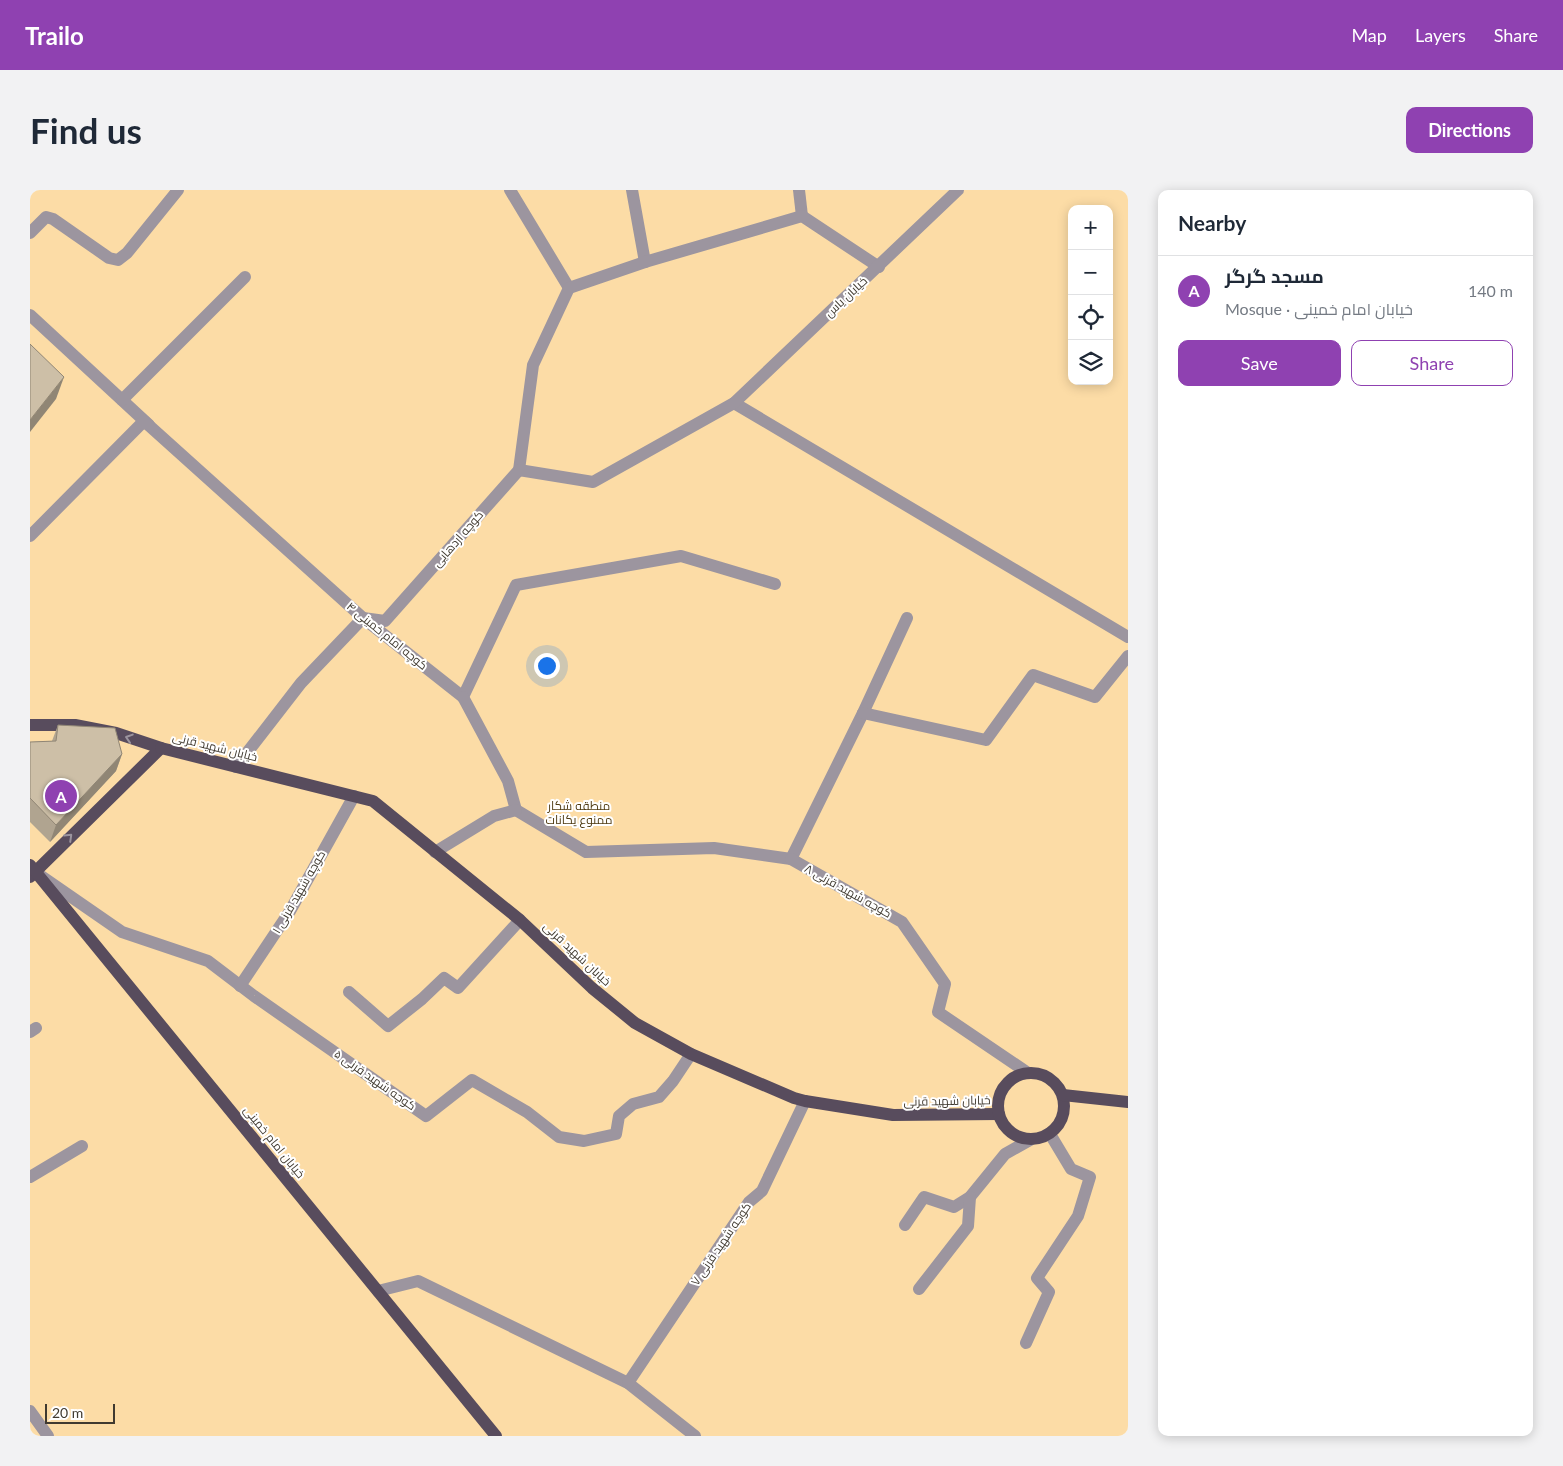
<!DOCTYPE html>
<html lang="en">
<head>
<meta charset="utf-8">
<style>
  :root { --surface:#fff; --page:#f2f2f3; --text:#1f2937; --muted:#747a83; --line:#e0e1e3; --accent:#8f41b1 }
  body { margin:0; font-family:Lato,Cairo,sans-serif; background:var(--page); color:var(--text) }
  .controls { position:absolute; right:15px; top:15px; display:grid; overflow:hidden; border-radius:10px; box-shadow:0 2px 12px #0003 }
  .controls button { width:45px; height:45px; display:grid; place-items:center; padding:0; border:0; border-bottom:1px solid var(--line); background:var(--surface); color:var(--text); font:25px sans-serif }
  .scale { position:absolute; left:15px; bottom:12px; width:70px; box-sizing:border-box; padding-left:5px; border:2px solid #403a30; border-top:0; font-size:14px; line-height:18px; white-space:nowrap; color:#403a30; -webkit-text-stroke:4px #fff; paint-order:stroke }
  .you { position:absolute; left:516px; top:475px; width:18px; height:18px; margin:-12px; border:4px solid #fff; border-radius:50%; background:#1a73e8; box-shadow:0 0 0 8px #1a73e833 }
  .badge { display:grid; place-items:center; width:32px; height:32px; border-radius:50%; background:var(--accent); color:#fff; font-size:16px; font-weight:700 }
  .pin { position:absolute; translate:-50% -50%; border:2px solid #fff; box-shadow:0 1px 5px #0006 }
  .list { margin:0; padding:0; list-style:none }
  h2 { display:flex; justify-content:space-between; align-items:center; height:65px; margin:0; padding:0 20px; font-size:21px }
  h2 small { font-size:16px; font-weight:400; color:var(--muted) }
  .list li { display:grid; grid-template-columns:32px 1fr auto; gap:15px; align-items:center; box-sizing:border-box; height:70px; padding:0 20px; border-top:1px solid var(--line) }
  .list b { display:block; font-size:19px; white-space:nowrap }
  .list p { margin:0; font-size:16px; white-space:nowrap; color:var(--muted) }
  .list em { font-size:16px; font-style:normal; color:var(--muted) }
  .actions { display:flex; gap:10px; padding:15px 20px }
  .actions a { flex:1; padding:11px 0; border:1px solid var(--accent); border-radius:10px; text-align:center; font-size:18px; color:var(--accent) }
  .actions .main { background:var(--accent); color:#fff }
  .icon { flex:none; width:28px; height:28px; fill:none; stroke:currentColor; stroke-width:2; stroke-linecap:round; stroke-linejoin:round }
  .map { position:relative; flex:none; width:1098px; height:1246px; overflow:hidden; border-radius:10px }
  header { display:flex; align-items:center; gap:30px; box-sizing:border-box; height:70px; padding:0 25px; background:var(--accent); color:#fff }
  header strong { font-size:24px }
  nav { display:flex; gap:28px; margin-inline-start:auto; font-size:18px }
  .intro { display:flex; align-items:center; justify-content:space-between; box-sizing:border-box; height:120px; padding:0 30px }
  h1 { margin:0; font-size:35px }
  .button { padding:12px 22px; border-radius:10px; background:var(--accent); color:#fff; font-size:18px; font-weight:700 }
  main { display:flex; gap:30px; padding:0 30px }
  aside { flex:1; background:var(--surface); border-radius:10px; box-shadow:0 2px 12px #0003 }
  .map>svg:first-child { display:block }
</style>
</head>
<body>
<header>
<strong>Trailo</strong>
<nav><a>Map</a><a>Layers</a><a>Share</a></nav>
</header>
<div class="intro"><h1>Find us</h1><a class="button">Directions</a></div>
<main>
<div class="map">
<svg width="1098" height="1246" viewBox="0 0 1098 1246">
  <rect width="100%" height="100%" fill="#fdeed5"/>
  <path fill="#fcdca6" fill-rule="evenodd" d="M0 0H1098V1246H0ZM1042 19H1079V191H1042Z"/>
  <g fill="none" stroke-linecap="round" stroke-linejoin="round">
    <g stroke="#9c959f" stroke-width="12">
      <path d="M480 0 539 98"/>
      <path d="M602 0 615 72"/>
      <path d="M769 0 772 26"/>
      <path d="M0 43 16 27 23 29 79 68 88 70 97 63 148 0"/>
      <path d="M0 125 119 235"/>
      <path d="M92 210 215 87"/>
      <path d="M704 213 1098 447"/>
      <path d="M489 280 503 175 539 98 615 72 772 26 849 77"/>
      <path d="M0 346 114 231 333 428 433 507 486 395 651 366 745 394"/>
      <path d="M433 507 478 591 486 620 556 662 684 658 761 669 833 523 877 428"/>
      <path d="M833 523 956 550 1003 485 1065 507 1098 466"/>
      <path d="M206 577 271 493 333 428 355 431 489 280 563 292 704 213 928 0"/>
      <path d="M405 662 464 626 486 620"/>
      <path d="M761 669 872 732 915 794 908 822 998 883"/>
      <path d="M11 686 92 742 178 771 224 806 396 926 442 890 497 922 529 947 554 951 586 944 589 926 603 914 629 907 643 891 661 864"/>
      <path d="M210 796 260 721 324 606"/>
      <path d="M319 802 358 836 392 809 414 788 428 798 490 730"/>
      <path d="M0 842 6 838"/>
      <path d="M0 987 52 956"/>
      <path d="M875 1035 894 1007 924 1017 940 1007 975 964 1000 950"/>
      <path d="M889 1099 938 1036 940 1007"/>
      <path d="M348 1101 388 1091 598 1193 665 1246"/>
      <path d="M996 1153 1019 1102 1007 1088 1048 1026 1060 987 1041 979 1020 944"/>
      <path d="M598 1193 719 1012 732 1001 775 911"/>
      <path d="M0 1221 18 1246"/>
    </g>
    <g stroke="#584c5d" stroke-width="12">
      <path d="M0 535H45L86 543 131 558 0 687"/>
      <path d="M131 558 343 611 490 730 562 798 605 833 661 864 764 908 775 911 863 925 969 924"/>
      <path d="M0 675 466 1246"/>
      <circle cx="1001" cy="916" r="33"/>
      <path d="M1033 905 1098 912"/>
    </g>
  </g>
  <path fill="#b0a490" d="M28 535 92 564 86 581 20 652 0 632V552L22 551Z"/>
  <g fill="#908675">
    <path d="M34 187 26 209 0 242V230Z"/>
    <path d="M92 564 86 581 20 652 26 635Z"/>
  </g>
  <g fill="#cdbfa7" stroke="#908675">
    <path d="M0 154 34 187 0 230Z"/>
    <path d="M28 535 85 538 92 564 26 635 0 608V552L26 551Z"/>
  </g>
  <defs><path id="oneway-chevron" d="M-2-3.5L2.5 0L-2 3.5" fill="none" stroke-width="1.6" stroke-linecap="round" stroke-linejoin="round" transform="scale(1.25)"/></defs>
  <g stroke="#9b949e">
    <use href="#oneway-chevron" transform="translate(99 548) rotate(-162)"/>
    <use href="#oneway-chevron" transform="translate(39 647) rotate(-44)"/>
  </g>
  <g text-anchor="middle" stroke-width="4" stroke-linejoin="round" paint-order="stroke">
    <g font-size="12" fill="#403a30" stroke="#fff">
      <text transform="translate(816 107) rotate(-43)" y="4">خیابان یاس</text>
      <text transform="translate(428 349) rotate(-49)" y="4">کوچه اردهایی</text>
      <text transform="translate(357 446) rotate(39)" y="4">کوچه امام خمینی ۴</text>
      <text transform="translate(185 557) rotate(14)" y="4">خیابان شهید قرنی</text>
      <text transform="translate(818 701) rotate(29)" y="4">کوچه شهید قرنی ۸</text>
      <text transform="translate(269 702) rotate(-60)" y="4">کوچه شهید قرنی ۱</text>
      <text transform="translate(547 764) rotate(43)" y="4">خیابان شهید قرنی</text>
      <text transform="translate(345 890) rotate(35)" y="4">کوچه شهید قرنی ۵</text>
      <text transform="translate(917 911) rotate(-1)" y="4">خیابان شهید قرنی</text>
      <text transform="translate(244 952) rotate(51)" y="4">خیابان امام خمینی</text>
      <text transform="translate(691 1054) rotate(-56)" y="4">کوچه شهید قرنی ۷</text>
    </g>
    <g font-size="12" fill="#4e3a11" stroke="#fff">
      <text x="549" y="620">منطقه شکار<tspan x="549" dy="14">ممنوع یکانات</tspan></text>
    </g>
  </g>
</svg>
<div class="controls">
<button>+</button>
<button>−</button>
<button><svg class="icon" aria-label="locate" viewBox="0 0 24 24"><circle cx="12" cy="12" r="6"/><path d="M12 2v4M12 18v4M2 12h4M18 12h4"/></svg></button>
<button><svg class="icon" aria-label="layers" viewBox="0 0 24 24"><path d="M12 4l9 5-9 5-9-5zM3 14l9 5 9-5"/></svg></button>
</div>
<div class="scale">20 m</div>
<div class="you"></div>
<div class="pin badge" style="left:31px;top:606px">A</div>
</div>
<aside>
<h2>Nearby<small></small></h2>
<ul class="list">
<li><span class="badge">A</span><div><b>مسجد گرگر</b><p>Mosque · خیابان امام خمینی</p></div><em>140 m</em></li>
</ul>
<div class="actions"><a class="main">Save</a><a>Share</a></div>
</aside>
</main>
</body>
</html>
